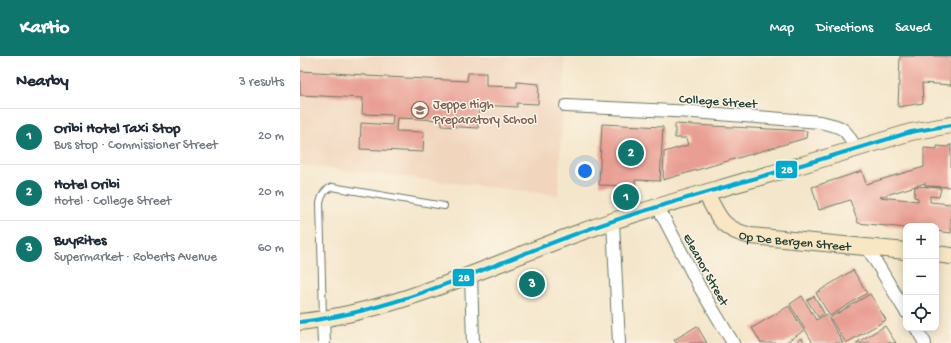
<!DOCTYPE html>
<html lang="en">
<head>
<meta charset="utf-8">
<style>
  :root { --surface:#fff; --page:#f2f2f3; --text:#1f2937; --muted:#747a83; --line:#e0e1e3; --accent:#0f766e }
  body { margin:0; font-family:"Gochi Hand",sans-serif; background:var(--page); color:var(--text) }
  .controls { position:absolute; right:12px; bottom:12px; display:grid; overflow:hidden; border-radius:8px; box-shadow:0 2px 10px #0003 }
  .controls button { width:36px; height:36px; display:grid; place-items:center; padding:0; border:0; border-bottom:1px solid var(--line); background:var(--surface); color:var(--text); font:20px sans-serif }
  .you { position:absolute; left:285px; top:115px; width:14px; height:14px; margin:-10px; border:3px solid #fff; border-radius:50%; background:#1a73e8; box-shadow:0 0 0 6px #1a73e833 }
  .badge { display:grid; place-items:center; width:26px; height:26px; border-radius:50%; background:var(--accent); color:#fff; font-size:13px; font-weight:700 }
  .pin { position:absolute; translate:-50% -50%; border:2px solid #fff; box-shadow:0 1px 4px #0006 }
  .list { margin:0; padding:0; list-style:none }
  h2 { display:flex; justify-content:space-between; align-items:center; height:52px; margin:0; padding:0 16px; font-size:17px }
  h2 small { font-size:13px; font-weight:400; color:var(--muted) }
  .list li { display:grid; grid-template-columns:26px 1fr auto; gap:12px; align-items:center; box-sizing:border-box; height:56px; padding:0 16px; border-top:1px solid var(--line) }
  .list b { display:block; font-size:15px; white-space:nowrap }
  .list p { margin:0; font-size:13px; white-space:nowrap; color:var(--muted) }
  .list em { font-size:13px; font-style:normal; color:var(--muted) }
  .icon { flex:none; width:22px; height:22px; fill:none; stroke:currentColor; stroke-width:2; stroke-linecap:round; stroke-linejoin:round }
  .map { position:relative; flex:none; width:651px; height:287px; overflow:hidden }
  header { display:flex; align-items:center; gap:24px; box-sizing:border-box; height:56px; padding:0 20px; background:var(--accent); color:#fff }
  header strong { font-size:19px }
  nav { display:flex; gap:22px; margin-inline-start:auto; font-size:14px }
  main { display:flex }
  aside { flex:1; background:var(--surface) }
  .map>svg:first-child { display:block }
</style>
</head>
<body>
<header>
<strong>Kartio</strong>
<nav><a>Map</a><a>Directions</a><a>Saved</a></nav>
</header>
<main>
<aside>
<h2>Nearby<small>3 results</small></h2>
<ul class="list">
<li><span class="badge">1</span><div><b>Oribi Hotel Taxi Stop</b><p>Bus stop · Commissioner Street</p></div><em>20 m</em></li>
<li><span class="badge">2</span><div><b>Hotel Oribi</b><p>Hotel · College Street</p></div><em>20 m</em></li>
<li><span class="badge">3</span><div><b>BuyRites</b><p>Supermarket · Roberts Avenue</p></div><em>60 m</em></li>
</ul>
</aside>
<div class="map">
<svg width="651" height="287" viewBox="0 0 651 287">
  <rect width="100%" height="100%" fill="#fcf5e5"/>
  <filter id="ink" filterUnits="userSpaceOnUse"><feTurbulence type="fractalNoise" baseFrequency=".025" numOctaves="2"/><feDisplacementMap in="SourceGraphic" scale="8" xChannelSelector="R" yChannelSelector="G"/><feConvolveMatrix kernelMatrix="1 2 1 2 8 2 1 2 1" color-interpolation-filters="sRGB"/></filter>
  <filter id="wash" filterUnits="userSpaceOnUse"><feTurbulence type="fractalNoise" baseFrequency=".012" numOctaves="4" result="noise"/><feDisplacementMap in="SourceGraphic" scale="16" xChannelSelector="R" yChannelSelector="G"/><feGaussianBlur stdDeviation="0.9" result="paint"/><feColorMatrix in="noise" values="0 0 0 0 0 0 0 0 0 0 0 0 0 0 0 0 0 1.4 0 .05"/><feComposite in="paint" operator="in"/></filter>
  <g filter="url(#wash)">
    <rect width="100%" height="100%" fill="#f4e6ca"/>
    <path fill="#f1d5bd" d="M0 0H265L258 139 0 109Z"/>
    <g id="blocks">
      <g fill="#e99e93">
        <path d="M600 0H651V29L622 27 623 47 598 51Z"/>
        <path d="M0 15 66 19V20L167 25 168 17H186V30L217 31V26L239 28 238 48 217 47V51L179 49 178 72 142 70V64L97 62 96 75 124 76 123 96 60 93 61 67 92 69 93 59 62 58 63 42 0 39Z"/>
        <path d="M302 68 363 71 360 125 335 124V130L299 129Z"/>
        <path d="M375 68 507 75 506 82 363 124 364 96 388 89 386 82H375Z"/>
        <path d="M649 89H651V131L625 130V127L580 141 618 145V142L614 141 615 130 641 132 639 141 630 140V146L651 148V177L636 175V170H606V172L558 167 550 144 519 154 512 131 562 115 566 128 624 111V92L637 93V90L648 91Z"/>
        <path d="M553 214 567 237 530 260 516 237Z"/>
        <path d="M570 238 586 264 546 287 530 262Z"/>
        <path d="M502 240 516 264 526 258 543 287H513L490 248Z"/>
        <path d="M514 240 524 257 518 261 507 244Z"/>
        <path d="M489 250 504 275 484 287H461L452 272Z"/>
        <path d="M397 270 407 287H376L374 284Z"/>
        <path d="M585 270 596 287H556Z"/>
        <path d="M502 282 504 287H494Z"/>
      </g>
    </g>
  </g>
  <g filter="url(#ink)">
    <use href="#blocks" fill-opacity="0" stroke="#6a7868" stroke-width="1"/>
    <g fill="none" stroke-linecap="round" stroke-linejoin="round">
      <defs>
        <path id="service" d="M23 262 20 147C22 139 24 134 32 131L144 150"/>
        <g id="minor">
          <path d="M266 50 394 56 520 66C543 71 545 71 556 93"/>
          <path d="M358 151 400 232 433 287"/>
          <path d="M313 166 319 287"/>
          <path d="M567 191 606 256"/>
          <path d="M171 219 173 287"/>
          <path d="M23 264 24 287"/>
          <path d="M616 272 625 287"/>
        </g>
        <g id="secondary">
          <path id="s1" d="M406 137C419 162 421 173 451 180L606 195"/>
          <path d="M636 198 651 200"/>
          <path d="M0 266C99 255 189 209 281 176 341 154 402 138 463 120 513 106 562 91 611 76L651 69"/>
        </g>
      </defs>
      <use href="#service" stroke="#6a7868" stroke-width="8"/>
      <use href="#minor" stroke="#6a7868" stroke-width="14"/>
      <use href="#secondary" stroke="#6a7868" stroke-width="18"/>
      <use href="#service" stroke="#fff" stroke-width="6"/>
      <use href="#minor" stroke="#fff" stroke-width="12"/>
      <use href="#secondary" stroke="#f9e7c3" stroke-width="16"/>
      <defs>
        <path id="bus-1" d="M0 266C99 255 189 209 281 176 341 154 402 138 463 120 513 106 562 91 611 76L651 69"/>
      </defs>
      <use href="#bus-1" stroke="#fcf5e5" stroke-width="7"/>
      <use href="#bus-1" stroke="#00a9ce" stroke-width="4"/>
    </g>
  </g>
  <defs>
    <symbol id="school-ring" viewBox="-11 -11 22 22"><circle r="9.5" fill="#fcf5e5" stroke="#8d6e63" stroke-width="1.5"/><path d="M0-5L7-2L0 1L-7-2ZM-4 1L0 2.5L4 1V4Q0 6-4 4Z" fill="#8d6e63"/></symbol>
  </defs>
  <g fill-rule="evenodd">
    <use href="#school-ring" x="110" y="44" width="20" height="20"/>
  </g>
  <g text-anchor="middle" stroke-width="3" stroke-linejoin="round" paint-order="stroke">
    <g font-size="13" fill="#1f3d34" stroke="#fcf5e5">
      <text transform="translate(418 44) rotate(4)" y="5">College Street</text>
      <text dy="5" stroke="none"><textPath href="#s1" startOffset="110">Op De Bergen Street</textPath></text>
      <text transform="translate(407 213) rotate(61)" y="5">Eleanor Street</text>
    </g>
    <g font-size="13" fill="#785e54" stroke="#fcf5e5" text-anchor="start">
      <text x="133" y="52">Jeppe High<tspan x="133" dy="15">Preparatory School</tspan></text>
    </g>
  </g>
  <g stroke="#fcf5e5" stroke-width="1.5">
    <rect x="475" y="104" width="23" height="19" rx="4" fill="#00a9ce"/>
    <rect x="152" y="212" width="23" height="19" rx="4" fill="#00a9ce"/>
  </g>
  <g font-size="11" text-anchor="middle" font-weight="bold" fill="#fff">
    <text x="487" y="117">28</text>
    <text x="164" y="225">28</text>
  </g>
</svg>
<div class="controls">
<button>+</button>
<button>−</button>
<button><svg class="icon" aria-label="locate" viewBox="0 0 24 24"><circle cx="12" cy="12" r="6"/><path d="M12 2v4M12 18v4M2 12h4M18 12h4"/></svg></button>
</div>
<div class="you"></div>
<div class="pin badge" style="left:326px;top:141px">1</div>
<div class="pin badge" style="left:331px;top:97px">2</div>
<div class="pin badge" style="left:232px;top:228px">3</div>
</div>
</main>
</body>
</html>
